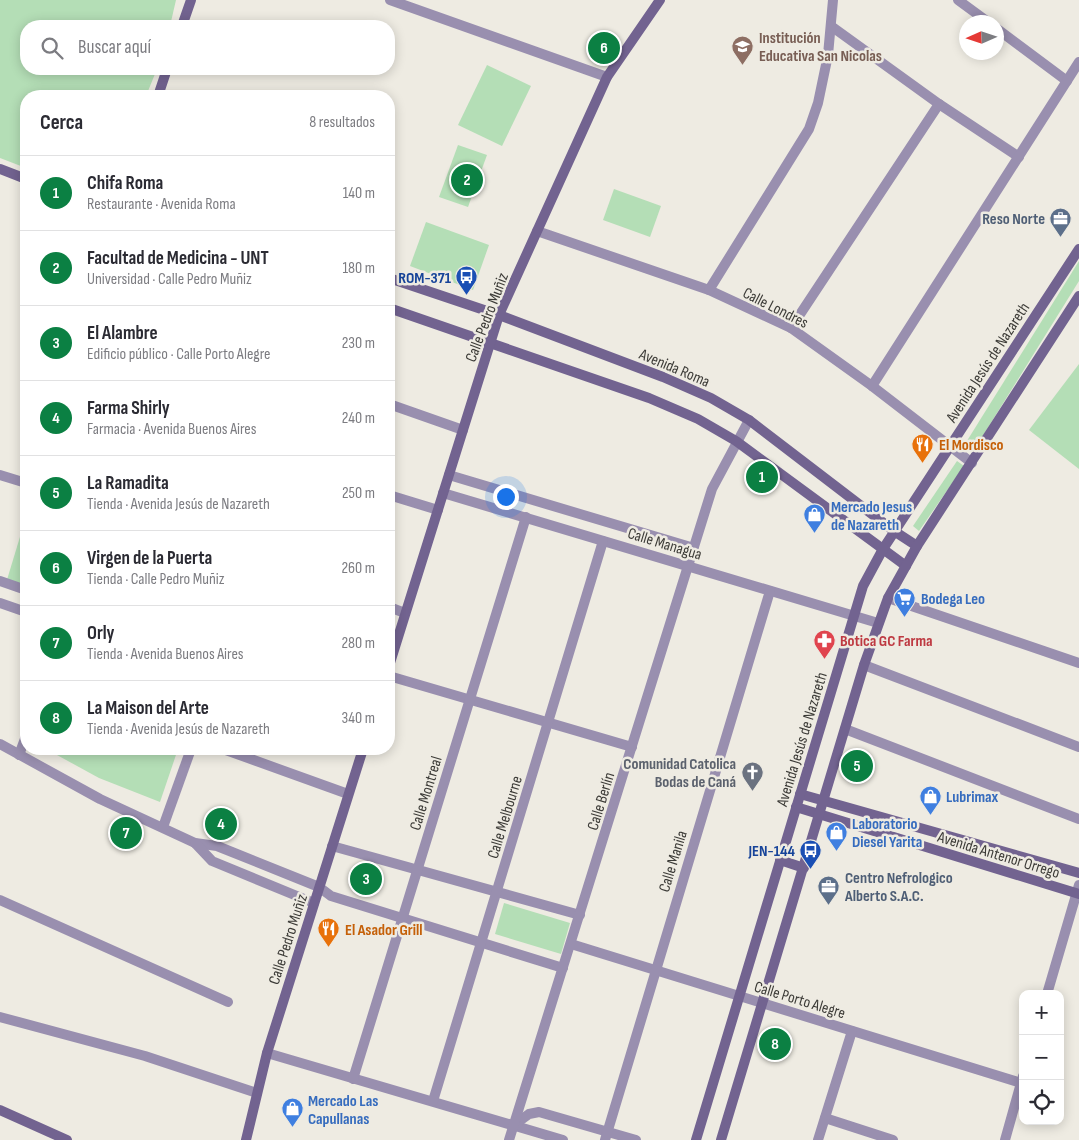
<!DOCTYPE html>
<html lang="es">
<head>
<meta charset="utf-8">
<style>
  :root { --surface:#fff; --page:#f2f2f3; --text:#2b2b33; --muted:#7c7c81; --line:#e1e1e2; --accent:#0b8043 }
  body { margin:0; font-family:"Sofia Sans Condensed",sans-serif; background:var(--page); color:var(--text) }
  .controls { position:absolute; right:15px; bottom:15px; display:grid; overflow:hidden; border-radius:10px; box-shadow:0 2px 12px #0003 }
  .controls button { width:45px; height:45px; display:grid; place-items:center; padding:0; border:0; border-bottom:1px solid var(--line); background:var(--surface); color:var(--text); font:25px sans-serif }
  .compass { position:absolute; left:959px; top:15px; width:45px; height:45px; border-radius:50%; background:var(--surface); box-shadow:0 2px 12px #0003; rotate:267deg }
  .you { position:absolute; left:505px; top:496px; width:18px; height:18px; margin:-12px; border:4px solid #fff; border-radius:50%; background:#1a73e8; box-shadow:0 0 0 8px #1a73e833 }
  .badge { display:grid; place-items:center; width:32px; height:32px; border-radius:50%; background:var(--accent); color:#fff; font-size:16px; font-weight:700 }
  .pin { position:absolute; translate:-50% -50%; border:2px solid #fff; box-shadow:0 1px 5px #0006 }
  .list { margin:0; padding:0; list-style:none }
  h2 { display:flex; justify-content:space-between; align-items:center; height:65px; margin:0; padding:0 20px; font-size:21px }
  h2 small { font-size:16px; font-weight:400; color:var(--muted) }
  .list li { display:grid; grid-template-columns:32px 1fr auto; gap:15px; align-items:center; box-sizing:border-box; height:75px; padding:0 20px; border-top:1px solid var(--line) }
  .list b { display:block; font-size:19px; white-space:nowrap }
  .list p { margin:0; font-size:16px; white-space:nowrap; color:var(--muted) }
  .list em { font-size:16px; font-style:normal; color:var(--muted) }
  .icon { flex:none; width:28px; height:28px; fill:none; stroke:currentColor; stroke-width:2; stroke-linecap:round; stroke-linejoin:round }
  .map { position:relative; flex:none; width:1079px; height:1140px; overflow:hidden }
  .search { position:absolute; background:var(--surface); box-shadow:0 2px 12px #0003; left:20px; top:20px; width:375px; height:55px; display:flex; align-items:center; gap:12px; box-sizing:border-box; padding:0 18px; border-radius:20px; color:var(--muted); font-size:19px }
  .panel { position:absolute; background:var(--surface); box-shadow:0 2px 12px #0003; left:20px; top:90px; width:375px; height:665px; border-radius:20px }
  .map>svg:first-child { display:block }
</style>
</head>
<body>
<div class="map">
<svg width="1079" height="1140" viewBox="0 0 1079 1140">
  <rect width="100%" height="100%" fill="#eeebe2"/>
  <g fill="#b4deb6">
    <path d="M0 0H176L170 26H26V69H157L146 96H26V168L0 158Z"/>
    <path d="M487 65 531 86 502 146 458 125Z"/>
    <path d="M458 145 487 155 468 207 439 197Z"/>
    <path d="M614 189 661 206 650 237 603 220Z"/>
    <path d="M426 222 489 245 473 290 410 266Z"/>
    <path d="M1079 261V281L974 450 965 444Z"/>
    <path d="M1079 364V469L1029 430Z"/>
    <path d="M957 461 964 466 919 531 913 526Z"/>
    <path d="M26 517V592L6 583Z"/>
    <path d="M46 749H178L160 802 99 778Z"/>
    <path d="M504 903 570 923 561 954 495 934Z"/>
  </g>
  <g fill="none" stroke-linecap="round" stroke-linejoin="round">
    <g stroke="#998faf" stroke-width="10">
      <path d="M390 0 607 77"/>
      <path d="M958 0 988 22"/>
      <path d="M831 26 939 104 1019 157"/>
      <path d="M996 28 1067 81"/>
      <path d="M537 231 709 290 791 328 872 386 972 463"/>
      <path d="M709 290 809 129 818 103 828 55 833 0"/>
      <path d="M791 328 939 104"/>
      <path d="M872 386 1079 62"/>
      <path d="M389 404 463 430"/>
      <path d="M0 475 26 483"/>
      <path d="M449 475 694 548"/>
      <path d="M443 493 878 623"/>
      <path d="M389 495 438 510"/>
      <path d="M0 581 26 590"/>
      <path d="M888 598 1079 663"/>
      <path d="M0 603 26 612"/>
      <path d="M389 607 405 613"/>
      <path d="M864 665 1079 747"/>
      <path d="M389 676 632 747"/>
      <path d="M845 729 1079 819"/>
      <path d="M0 744 100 799 195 843 217 846 319 887 331 896 563 968"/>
      <path d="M223 749 348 794"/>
      <path d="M19 755 26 736"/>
      <path d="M163 827 191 749"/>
      <path d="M195 843 212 861 314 903"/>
      <path d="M332 846 580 915"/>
      <path d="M0 900 228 1002"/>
      <path d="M571 944 1021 1083"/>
      <path d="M1047 994 1079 885"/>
      <path d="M0 1017 145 1056 257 1093"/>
      <path d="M267 1053 563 1140"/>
      <path d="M353 1079 526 517"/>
      <path d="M433 1101 603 541"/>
      <path d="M825 1118 893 1140"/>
      <path d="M514 1125 529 1114 539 1112 636 1140"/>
      <path d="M509 1140 712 489 749 420"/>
      <path d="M605 1140 770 591"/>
      <path d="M818 1140 852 1031"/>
      <path d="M1005 1140 1023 1076"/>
    </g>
    <g stroke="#726390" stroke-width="10">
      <path d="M182 26 191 0"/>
      <path d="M158 96 167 69"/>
      <path d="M0 169 26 179"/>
      <path d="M389 278 499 315 663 377 711 398 749 420 894 531 917 546"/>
      <path d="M389 308 649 398 698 419 736 441 906 566"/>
      <path d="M389 666 499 315 607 77 660 0"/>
      <path d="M800 794 1079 873"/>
      <path d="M796 807 1079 894"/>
      <path d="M780 860 804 868"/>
      <path d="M0 1110 67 1140"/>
      <path d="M246 1140 267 1053 363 749"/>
      <path d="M696 1140 863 586 883 549 1079 249"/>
      <path d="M721 1140 864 665 888 598 917 546 1079 296"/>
    </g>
  </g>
  <defs>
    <symbol id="school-pin" viewBox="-11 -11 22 30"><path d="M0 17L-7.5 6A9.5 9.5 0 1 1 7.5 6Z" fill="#8d6e63" stroke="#eeebe2"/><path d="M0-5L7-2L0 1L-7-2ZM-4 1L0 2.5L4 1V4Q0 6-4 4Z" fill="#fff"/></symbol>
    <symbol id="office-pin" viewBox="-11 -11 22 30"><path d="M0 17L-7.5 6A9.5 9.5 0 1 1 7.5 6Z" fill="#5c6f8a" stroke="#eeebe2"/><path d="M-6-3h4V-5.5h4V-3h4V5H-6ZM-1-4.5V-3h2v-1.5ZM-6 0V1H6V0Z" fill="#fff"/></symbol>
    <symbol id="bus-pin" viewBox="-11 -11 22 30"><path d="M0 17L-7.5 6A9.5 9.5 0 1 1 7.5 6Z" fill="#1a4fb4" stroke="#eeebe2"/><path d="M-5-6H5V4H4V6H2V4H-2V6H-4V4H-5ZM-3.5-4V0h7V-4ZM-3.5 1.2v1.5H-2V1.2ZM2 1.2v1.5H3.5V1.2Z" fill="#fff"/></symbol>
    <symbol id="restaurant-pin" viewBox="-11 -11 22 30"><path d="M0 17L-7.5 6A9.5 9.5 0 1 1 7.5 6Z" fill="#e8710a" stroke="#eeebe2"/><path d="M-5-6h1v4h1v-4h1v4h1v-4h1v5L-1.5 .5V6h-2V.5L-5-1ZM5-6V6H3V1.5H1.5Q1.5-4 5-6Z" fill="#fff"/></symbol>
    <symbol id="shop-pin" viewBox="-11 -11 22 30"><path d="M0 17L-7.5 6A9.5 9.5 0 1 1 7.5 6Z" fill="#3f7fe0" stroke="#eeebe2"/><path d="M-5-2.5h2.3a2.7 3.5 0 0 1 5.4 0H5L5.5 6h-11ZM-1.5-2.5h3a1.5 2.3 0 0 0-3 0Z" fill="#fff"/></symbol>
    <symbol id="supermarket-pin" viewBox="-11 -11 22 30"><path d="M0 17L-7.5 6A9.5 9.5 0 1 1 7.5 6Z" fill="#3f7fe0" stroke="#eeebe2"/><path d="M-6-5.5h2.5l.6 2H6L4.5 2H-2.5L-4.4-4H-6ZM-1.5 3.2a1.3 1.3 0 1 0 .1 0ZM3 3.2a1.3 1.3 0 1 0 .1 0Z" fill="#fff"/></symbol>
    <symbol id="pharmacy-pin" viewBox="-11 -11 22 30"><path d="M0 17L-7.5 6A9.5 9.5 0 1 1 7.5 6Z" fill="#e0444e" stroke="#eeebe2"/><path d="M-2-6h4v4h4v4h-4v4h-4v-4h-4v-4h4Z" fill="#fff"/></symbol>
    <symbol id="church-pin" viewBox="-11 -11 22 30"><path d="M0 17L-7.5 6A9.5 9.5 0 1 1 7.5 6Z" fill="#6b7280" stroke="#eeebe2"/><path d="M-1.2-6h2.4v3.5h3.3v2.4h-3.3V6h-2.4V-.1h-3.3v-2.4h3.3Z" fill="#fff"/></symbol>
  </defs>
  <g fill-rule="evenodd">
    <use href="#school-pin" x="730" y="34" width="25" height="34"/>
    <use href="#office-pin" x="1048" y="206" width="25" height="34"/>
    <use href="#bus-pin" x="454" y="264" width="25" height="34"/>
    <use href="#restaurant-pin" x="910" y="432" width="25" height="34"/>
    <use href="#shop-pin" x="802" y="502" width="25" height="34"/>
    <use href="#supermarket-pin" x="892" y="586" width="25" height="34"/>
    <use href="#pharmacy-pin" x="812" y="628" width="25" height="34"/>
    <use href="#church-pin" x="740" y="760" width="25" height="34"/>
    <use href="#shop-pin" x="918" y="784" width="25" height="34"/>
    <use href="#shop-pin" x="824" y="820" width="25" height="34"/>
    <use href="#bus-pin" x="798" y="838" width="25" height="34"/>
    <use href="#office-pin" x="816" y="874" width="25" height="34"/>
    <use href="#restaurant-pin" x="316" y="916" width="25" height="34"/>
    <use href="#shop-pin" x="280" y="1096" width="25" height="34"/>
  </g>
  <g text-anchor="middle" stroke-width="5" stroke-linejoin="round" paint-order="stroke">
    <g font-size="16" font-weight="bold" fill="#785e54" stroke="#eeebe2" text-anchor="start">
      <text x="759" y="43">Institución<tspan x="759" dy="18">Educativa San Nicolas</tspan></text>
    </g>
    <g font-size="16" font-weight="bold" fill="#4e5e75" stroke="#eeebe2" text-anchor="end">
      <text x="1045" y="224">Reso Norte</text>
      <text x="845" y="883" text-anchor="start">Centro Nefrologico<tspan x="845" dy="18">Alberto S.A.C.</tspan></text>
    </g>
    <g font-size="16" font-weight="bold" fill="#164399" stroke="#eeebe2" text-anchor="end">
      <text x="451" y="283">ROM-371</text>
      <text x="795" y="856">JEN-144</text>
    </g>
    <g font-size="16" fill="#3c3b37" stroke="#eeebe2">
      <text transform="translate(776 307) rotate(27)" y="6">Calle Londres</text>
      <text transform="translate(486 317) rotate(-69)" y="6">Calle Pedro Muñiz</text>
      <text transform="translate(987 362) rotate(-57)" y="6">Avenida Jesús de Nazareth</text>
      <text transform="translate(675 367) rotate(23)" y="6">Avenida Roma</text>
      <text transform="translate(665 543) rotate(17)" y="6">Calle Managua</text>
      <text transform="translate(801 739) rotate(-73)" y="6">Avenida Jesús de Nazareth</text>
      <text transform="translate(425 793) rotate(-73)" y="6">Calle Montreal</text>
      <text transform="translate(600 801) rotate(-73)" y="6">Calle Berlín</text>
      <text transform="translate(504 817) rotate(-73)" y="6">Calle Melbourne</text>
      <text transform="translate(999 854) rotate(17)" y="6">Avenida Antenor Orrego</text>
      <text transform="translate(672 861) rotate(-73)" y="6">Calle Manila</text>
      <text transform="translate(287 939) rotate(-72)" y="6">Calle Pedro Muñiz</text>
      <text transform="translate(800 999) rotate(17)" y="6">Calle Porto Alegre</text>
    </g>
    <g font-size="16" font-weight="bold" fill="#c56008" stroke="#eeebe2" text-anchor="start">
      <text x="939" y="450">El Mordisco</text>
      <text x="345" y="935">El Asador Grill</text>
    </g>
    <g font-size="16" font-weight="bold" fill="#366cbe" stroke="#eeebe2" text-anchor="start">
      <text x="831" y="512">Mercado Jesus<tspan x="831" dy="18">de Nazareth</tspan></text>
      <text x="921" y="604">Bodega Leo</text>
      <text x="946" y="802">Lubrimax</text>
      <text x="852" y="829">Laboratorio<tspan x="852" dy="18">Diesel Yarita</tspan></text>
      <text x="308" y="1106">Mercado Las<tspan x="308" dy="18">Capullanas</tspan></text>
    </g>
    <g font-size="16" font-weight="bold" fill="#be3a42" stroke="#eeebe2" text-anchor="start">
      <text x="840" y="646">Botica GC Farma</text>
    </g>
    <g font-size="16" font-weight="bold" fill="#5b616d" stroke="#eeebe2" text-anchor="end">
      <text x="736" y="769">Comunidad Catolica<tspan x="736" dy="18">Bodas de Caná</tspan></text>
    </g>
  </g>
</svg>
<div class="controls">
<button>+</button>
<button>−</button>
<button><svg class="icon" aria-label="locate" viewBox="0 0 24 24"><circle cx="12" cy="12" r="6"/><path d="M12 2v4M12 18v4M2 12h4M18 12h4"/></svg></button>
</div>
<svg class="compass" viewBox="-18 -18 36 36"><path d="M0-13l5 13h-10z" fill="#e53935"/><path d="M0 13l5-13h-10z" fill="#7c7c81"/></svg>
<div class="you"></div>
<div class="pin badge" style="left:762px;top:477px">1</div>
<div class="pin badge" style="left:467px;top:180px">2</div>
<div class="pin badge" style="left:366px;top:879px">3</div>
<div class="pin badge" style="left:221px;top:824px">4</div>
<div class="pin badge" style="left:857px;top:766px">5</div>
<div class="pin badge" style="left:604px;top:48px">6</div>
<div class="pin badge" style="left:126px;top:833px">7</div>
<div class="pin badge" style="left:775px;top:1044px">8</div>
<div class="search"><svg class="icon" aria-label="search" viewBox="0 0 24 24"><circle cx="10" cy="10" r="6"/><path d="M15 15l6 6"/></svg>Buscar aquí</div>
<section class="panel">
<h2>Cerca<small>8 resultados</small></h2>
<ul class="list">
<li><span class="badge">1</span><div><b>Chifa Roma</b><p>Restaurante · Avenida Roma</p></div><em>140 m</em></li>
<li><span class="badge">2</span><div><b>Facultad de Medicina - UNT</b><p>Universidad · Calle Pedro Muñiz</p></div><em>180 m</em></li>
<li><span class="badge">3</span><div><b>El Alambre</b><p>Edificio público · Calle Porto Alegre</p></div><em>230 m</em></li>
<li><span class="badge">4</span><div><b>Farma Shirly</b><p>Farmacia · Avenida Buenos Aires</p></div><em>240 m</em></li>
<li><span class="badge">5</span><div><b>La Ramadita</b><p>Tienda · Avenida Jesús de Nazareth</p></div><em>250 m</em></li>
<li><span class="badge">6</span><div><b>Virgen de la Puerta</b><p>Tienda · Calle Pedro Muñiz</p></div><em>260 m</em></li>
<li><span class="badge">7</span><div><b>Orly</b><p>Tienda · Avenida Buenos Aires</p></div><em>280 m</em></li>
<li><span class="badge">8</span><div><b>La Maison del Arte</b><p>Tienda · Avenida Jesús de Nazareth</p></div><em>340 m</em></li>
</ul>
</section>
</div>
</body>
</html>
